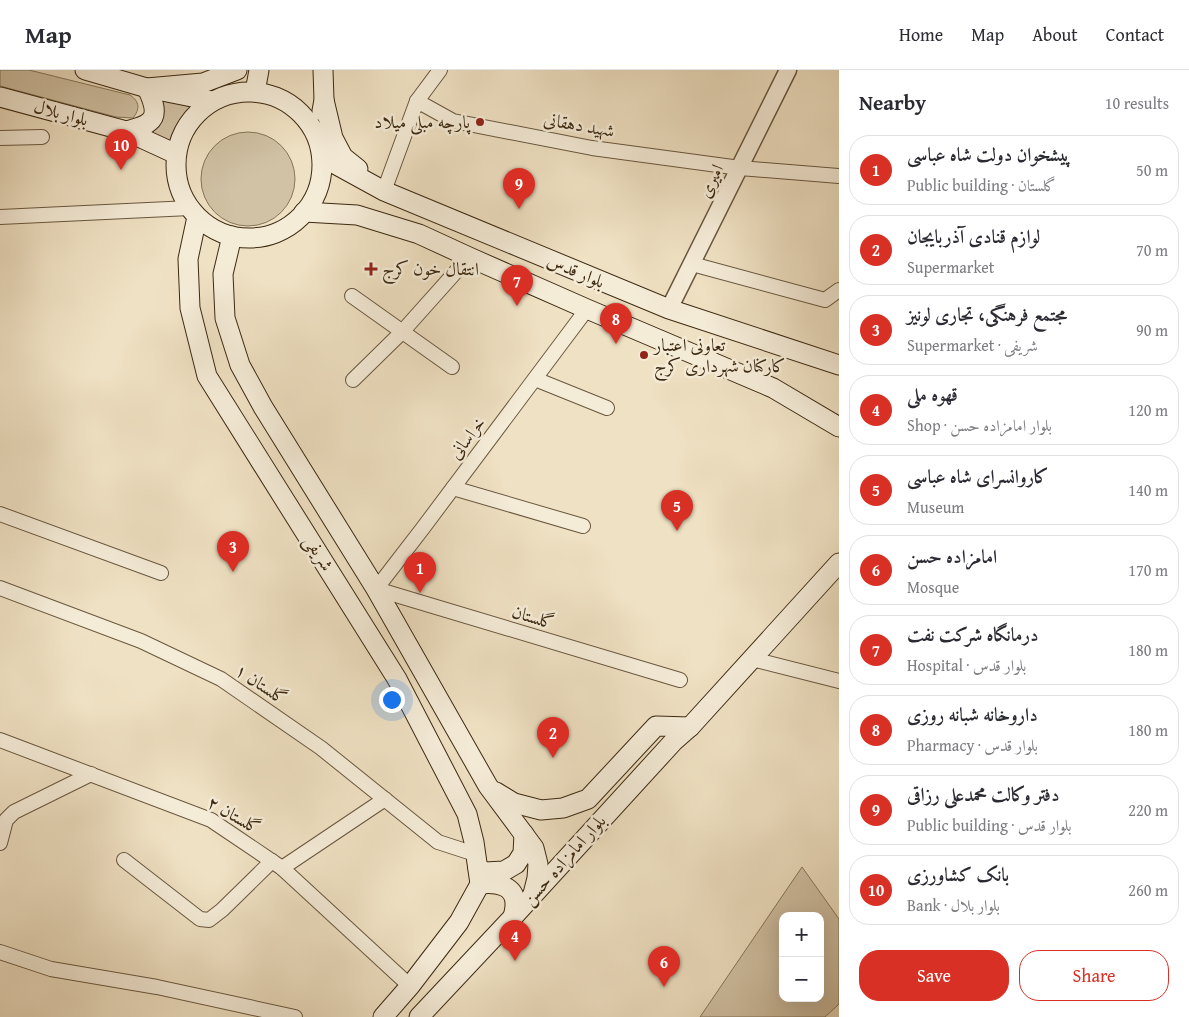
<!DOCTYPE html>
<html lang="en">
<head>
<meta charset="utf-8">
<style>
  :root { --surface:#fff; --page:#f2f2f3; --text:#2b2b33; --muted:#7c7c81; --line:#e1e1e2; --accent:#d93025 }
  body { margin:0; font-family:"Gentium Book Plus",Amiri,serif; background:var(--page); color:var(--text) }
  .controls { position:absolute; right:15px; bottom:15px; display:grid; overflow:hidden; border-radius:10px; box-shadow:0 5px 20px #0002 }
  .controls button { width:45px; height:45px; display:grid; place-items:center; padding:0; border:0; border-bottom:1px solid var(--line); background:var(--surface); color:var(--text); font:25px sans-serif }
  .you { position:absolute; left:391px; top:629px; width:18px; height:18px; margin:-12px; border:4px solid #fff; border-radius:50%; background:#1a73e8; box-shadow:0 0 0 8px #1a73e833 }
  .badge { display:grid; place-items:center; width:32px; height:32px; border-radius:50%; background:var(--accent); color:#fff; font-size:16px; font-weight:700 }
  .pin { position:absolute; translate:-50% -41px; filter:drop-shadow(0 1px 2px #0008) }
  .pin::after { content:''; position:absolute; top:26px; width:18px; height:15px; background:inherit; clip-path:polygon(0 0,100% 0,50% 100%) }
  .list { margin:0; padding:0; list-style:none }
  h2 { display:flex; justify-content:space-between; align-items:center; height:65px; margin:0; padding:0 20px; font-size:21px }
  h2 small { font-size:16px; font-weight:400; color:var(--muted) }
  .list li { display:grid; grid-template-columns:32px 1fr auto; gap:15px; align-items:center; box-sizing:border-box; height:70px; margin:0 10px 10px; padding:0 10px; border:1px solid var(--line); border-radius:20px }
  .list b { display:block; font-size:19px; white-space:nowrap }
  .list p { margin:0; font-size:16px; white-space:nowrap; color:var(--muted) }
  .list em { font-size:16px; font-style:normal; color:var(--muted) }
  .actions { display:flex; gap:10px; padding:15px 20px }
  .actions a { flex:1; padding:11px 0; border:1px solid var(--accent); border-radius:20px; text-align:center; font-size:18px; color:var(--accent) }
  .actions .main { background:var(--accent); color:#fff }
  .map { position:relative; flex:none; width:839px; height:947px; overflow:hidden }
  header { display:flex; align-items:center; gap:30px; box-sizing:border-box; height:70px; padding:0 25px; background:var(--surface); border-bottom:1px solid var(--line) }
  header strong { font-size:24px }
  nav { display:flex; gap:28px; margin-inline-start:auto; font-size:18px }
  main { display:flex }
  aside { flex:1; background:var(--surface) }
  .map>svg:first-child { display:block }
</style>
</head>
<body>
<header>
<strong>Map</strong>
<nav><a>Home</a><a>Map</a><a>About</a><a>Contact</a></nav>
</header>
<main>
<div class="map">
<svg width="839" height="947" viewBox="0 0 839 947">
  <rect width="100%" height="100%" fill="#efe1c3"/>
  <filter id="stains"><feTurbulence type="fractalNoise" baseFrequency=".004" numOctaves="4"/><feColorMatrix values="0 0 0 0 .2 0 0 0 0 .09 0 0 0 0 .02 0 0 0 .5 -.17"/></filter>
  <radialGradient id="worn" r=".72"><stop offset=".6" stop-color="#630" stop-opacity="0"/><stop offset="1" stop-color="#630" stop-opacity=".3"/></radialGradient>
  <g fill="#d1c2a5" stroke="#86765b" fill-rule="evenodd">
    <path d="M0 0H29L130 25C140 32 140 39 133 48L116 47 0 16Z"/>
    <path d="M154 22 200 34C184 47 178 58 172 78L138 61Z"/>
    <circle cx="248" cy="109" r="47"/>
    <path d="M802 797 839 849V934L825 947H700ZM783 846H820V928H783Z"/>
  </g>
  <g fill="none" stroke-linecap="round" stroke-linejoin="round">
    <defs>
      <g id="minor">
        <path d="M417 31 453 51 592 78 740 98 839 106"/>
        <path d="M0 68 42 67"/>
        <path d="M384 121 417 31 440 0"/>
        <path d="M0 147 190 138"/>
        <path d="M692 194 825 230 839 220"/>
        <path d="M352 226 452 297"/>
        <path d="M587 239 423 458 376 519 680 610"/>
        <path d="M535 309 607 338"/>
        <path d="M353 310 402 262 469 187"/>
        <path d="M453 418 583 456"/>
        <path d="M0 444 161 503"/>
        <path d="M0 518 141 571 221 609 321 678 438 772 475 784"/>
        <path d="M752 589 839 611"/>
        <path d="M0 670 211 750 282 798 410 916"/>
        <path d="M0 773 6 750 14 742 91 704"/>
        <path d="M124 790 200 849 209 850 222 840 272 791"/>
        <path d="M282 798 385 729"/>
        <path d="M0 882 51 899 157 917 295 947"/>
      </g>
      <path id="tertiary" d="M669 239 788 0"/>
      <g id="secondary">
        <path d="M85 0 147 18 212 31"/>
        <path d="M255 22 259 0"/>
        <circle cx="249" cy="95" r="73"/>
        <path d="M0 27 126 61 176 84"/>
        <path d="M324 30 333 68 343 87 358 99"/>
        <path d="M322 41 324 30 323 0"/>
        <path d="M126 61C133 59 144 57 149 52 160 44 151 27 147 18L203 13 237 0"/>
        <path d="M322 87 384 121 669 239 839 295"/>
        <path d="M304 142 357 145 419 164 469 187 587 239 773 318 839 357"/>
        <path d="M197 147 188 189 190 238 207 306 397 609 467 744 474 772 480 814"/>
        <path d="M232 166 223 204 225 248 240 295 263 337 376 519 488 716 534 778 538 794 537 808 533 824"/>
        <path d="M496 722 514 733 541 740 563 738 588 729 656 656 690 657"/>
        <path d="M478 798 485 802 504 801 516 794 523 783 524 764"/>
        <path d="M480 814C496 812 516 815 515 835 515 839 514 843 513 847"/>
        <path d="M383 947 410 916 459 852 480 814"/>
        <path d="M419 947 513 847 673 672 690 657 839 493"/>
      </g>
    </defs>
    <use href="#minor" stroke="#69573e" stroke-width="16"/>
    <use href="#tertiary" stroke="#69573e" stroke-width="19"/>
    <use href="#secondary" stroke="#3c2911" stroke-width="21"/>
    <use href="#minor" stroke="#f5ecd8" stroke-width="14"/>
    <use href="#tertiary" stroke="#f5ecd8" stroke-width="16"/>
    <use href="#secondary" stroke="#f5ecd8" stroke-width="19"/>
  </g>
  <g fill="#8f2418" stroke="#f5ecd8" stroke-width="2">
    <circle cx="480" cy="52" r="5"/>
    <path d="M368.5 191.5h5v5h5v5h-5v5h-5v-5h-5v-5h5z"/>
    <circle cx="644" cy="285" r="5"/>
  </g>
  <g text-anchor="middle" stroke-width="5" stroke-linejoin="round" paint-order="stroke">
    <g font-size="18" fill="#3c2911" stroke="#f5ecd8">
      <text transform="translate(61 43) rotate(15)" y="6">بلوار بلال</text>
      <text transform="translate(579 55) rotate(10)" y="6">شهید دهقانی</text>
      <text transform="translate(711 111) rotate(-64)" y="6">امیری</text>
      <text transform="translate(576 201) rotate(23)" y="6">بلوار قدس</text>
      <text transform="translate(467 368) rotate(-53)" y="6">خراسانی</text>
      <text transform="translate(319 483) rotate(58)" y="6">شریفی</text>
      <text transform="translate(533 547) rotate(17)" y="6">گلستان</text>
      <text transform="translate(261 614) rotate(34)" y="6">گلستان ۱</text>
      <text transform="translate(234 745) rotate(30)" y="6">گلستان ۲</text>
      <text transform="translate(564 790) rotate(-48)" y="6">بلوار امامزاده حسن</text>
    </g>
    <g font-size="18" fill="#3c2911" stroke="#f5ecd8" text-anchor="start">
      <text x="470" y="58" text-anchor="end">پارچه مبلی میلاد</text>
      <text x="382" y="205">انتقال خون کرج</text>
      <text x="654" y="281">تعاونی اعتبار<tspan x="654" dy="21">کارکنان شهرداری کرج</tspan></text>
    </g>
  </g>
  <rect width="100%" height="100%" filter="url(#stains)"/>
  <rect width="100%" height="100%" fill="url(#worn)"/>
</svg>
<div class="controls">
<button>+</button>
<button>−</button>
</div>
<div class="you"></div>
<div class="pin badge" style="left:420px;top:523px">1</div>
<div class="pin badge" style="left:553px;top:688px">2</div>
<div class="pin badge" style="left:233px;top:502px">3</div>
<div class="pin badge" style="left:515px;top:891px">4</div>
<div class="pin badge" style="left:677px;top:461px">5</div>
<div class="pin badge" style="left:664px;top:917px">6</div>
<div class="pin badge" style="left:517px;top:236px">7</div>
<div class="pin badge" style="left:616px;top:274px">8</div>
<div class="pin badge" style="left:519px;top:139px">9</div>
<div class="pin badge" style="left:121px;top:100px">10</div>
</div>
<aside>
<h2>Nearby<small>10 results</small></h2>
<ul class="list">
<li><span class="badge">1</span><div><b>پیشخوان دولت شاه عباسی</b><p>Public building · گلستان</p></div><em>50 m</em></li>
<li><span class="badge">2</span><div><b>لوازم قنادی آذربایجان</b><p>Supermarket</p></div><em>70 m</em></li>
<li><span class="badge">3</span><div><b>مجتمع فرهنگی، تجاری لونیز</b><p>Supermarket · شریفی</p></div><em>90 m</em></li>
<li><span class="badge">4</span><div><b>قهوه ملی</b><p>Shop · بلوار امامزاده حسن</p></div><em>120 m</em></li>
<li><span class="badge">5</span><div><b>کاروانسرای شاه عباسی</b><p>Museum</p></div><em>140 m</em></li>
<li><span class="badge">6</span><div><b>امامزاده حسن</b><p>Mosque</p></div><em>170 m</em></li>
<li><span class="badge">7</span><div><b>درمانگاه شرکت نفت</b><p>Hospital · بلوار قدس</p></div><em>180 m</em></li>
<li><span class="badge">8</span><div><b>داروخانه شبانه روزی</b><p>Pharmacy · بلوار قدس</p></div><em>180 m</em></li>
<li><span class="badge">9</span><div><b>دفتر وکالت محمدعلی رزاقی</b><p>Public building · بلوار قدس</p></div><em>220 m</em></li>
<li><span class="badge">10</span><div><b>بانک کشاورزی</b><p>Bank · بلوار بلال</p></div><em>260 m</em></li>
</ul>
<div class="actions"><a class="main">Save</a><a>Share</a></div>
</aside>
</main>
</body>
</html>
